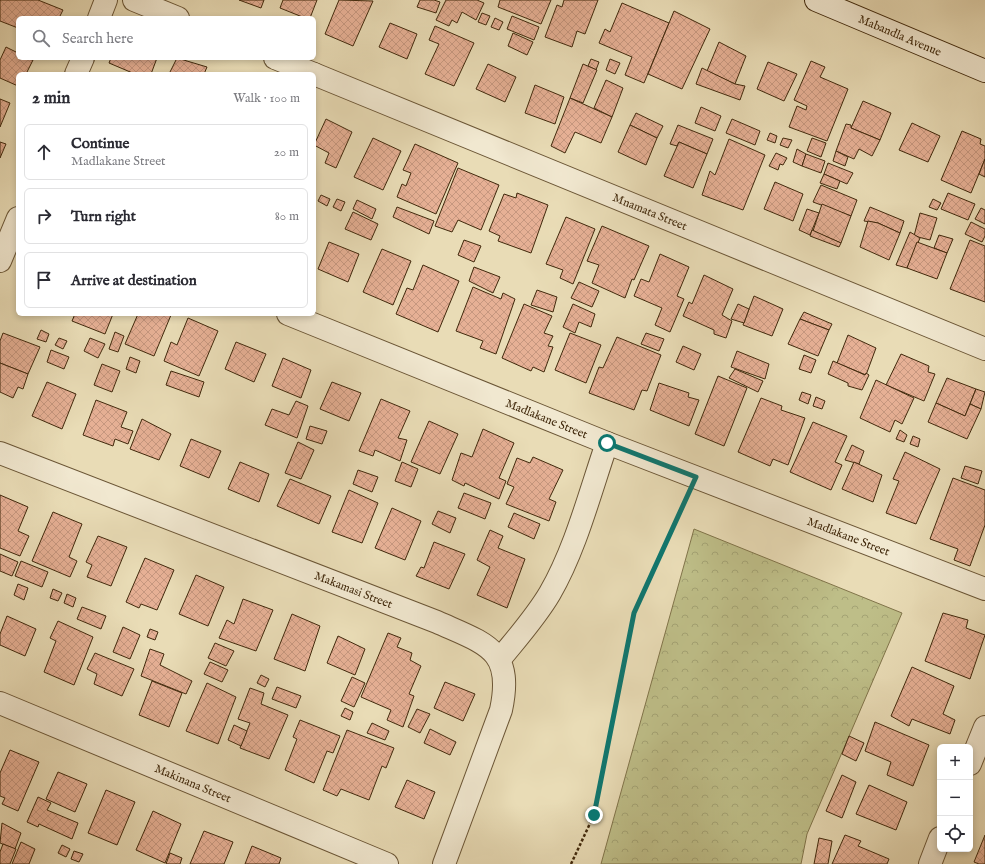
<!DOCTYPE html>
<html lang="en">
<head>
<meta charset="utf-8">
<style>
  :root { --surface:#fff; --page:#f2f2f3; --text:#2b2b33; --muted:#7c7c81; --line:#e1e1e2 }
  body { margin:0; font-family:"IM FELL English",serif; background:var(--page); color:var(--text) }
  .controls { position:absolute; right:12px; bottom:12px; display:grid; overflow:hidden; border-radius:6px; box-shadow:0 2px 6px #0003 }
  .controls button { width:36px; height:36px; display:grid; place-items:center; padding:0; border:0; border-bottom:1px solid var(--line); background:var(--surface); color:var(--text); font:20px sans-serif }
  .stop { position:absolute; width:12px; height:12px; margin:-9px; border:3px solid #0f766e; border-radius:50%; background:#fff }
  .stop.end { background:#0f766e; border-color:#fff; box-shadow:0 1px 4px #0008 }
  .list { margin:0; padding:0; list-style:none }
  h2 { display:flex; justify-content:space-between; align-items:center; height:52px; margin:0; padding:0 16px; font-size:17px }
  h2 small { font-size:13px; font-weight:400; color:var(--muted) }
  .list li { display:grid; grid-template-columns:26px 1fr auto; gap:12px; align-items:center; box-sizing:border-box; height:56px; margin:0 8px 8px; padding:0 8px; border:1px solid var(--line); border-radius:6px }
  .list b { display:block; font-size:15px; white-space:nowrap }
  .list p { margin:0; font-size:13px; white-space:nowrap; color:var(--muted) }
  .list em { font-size:13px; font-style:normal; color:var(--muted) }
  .icon { flex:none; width:22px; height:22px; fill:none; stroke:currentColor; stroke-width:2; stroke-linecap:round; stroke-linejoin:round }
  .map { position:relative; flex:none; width:985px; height:864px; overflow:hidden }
  .search { position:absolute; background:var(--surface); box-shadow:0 2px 6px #0003; left:16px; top:16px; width:300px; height:44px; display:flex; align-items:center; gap:10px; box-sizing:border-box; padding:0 14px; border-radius:6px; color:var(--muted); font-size:15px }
  .panel { position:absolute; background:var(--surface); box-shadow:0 2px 6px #0003; left:16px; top:72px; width:300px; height:244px; border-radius:6px }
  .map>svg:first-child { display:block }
</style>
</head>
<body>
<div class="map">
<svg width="985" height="864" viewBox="0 0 985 864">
  <defs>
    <pattern id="park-crowns" width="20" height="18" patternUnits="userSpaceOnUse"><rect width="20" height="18" fill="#bebe88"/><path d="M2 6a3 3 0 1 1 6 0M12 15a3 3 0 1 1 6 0" fill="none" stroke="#a4a374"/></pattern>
    <pattern id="building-cross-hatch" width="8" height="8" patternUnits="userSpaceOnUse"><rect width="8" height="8" fill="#e6b095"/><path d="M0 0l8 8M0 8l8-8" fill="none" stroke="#c6977f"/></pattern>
  </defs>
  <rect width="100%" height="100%" fill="#e9dcb6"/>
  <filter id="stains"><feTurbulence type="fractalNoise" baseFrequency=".005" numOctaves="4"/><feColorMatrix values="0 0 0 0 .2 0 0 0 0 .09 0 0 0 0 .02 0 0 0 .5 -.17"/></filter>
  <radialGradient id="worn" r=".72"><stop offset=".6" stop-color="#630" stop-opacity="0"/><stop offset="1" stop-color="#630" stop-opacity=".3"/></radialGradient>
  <path fill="url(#park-crowns)" stroke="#80744a" d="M694 529 902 613 807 834 801 864H601Z"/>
  <g fill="url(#building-cross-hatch)" stroke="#41290c">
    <path d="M0 0H38L63 10 59 18H18V28L0 21Z"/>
    <path d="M239 0H264L261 8Z"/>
    <path d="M283 0H317L310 18H305L280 8Z"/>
    <path d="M339 0 373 1 353 46 325 34Z"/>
    <path d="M420 0H434L440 2 436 13 417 7Z"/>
    <path d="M446 0H477L484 3 476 20 462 12 457 23 452 20 449 26 436 20Z"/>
    <path d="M500 0H551L541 24 498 7Z"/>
    <path d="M564 0H598L585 34 577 31 572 47 545 37 557 5 562 7Z"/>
    <path d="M622 3 669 23 644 83 625 75 632 57 599 43 605 29 610 32Z"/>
    <path d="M674 11 710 29 682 89 648 74Z"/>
    <path d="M482 13 490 16 486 25 478 22Z"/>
    <path d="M512 16 539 27 534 40 507 29Z"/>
    <path d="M495 18 503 22 499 30 491 27Z"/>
    <path d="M390 23 417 34 407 59 379 47Z"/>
    <path d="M435 26 474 43 454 86 425 74 439 44 429 40Z"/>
    <path d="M513 33 533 42 527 55 508 46Z"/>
    <path d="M719 42 746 56 735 84 707 71Z"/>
    <path d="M6 47 18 53V58L33 60 26 74H18V86L0 78V60Z"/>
    <path d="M111 58H157L151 74H135L109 63Z"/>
    <path d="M177 58 207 67 204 74H169Z"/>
    <path d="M591 59 599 62 596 70 588 66Z"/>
    <path d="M610 59 620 63 615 74 606 70Z"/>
    <path d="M811 61 825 67 820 77 848 89 827 141 789 127 797 106 806 110 807 106 794 100Z"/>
    <path d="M768 62 797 74 784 101 757 89Z"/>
    <path d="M488 64 516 77 505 102 476 89Z"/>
    <path d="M583 64 597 70 583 103 570 98Z"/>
    <path d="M702 68 735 84 745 86 740 100 696 84Z"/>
    <path d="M606 80 623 88 612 117 594 108Z"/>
    <path d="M535 85 564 97 555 124 525 113Z"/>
    <path d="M570 98 612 117 601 143 575 132 565 153 551 146Z"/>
    <path d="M0 99 10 103 0 127Z"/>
    <path d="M863 101 891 113 880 140 851 128Z"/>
    <path d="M701 107 721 116 715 131 695 123Z"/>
    <path d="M636 113 663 126 657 138 630 125Z"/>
    <path d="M326 119 352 132 336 168 325 163 329 153 314 145Z"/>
    <path d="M732 119 760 131 755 145 726 133Z"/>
    <path d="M912 123 940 136 928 162 899 150Z"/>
    <path d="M846 124 851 125V128L880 140 872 156 859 149 854 159 836 151Z"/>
    <path d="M630 125 657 138 646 165 618 152Z"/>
    <path d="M678 125 713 139 707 154 679 142 677 146 670 144Z"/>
    <path d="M962 131 981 139 980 144 985 146V159L971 193 941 180Z"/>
    <path d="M770 133 777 136 775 143 767 140Z"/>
    <path d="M373 138 401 151 383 190 354 177Z"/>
    <path d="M783 138 792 140 788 148 780 145Z"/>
    <path d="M812 138 826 143 821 157 807 151Z"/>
    <path d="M729 139 765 155 743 210 702 195 710 171 715 175Z"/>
    <path d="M0 142 6 144 0 158Z"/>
    <path d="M679 142 707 154 693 188 664 176Z"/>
    <path d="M415 144 458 163 436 214 397 197 402 184 406 186 411 173 403 170Z"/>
    <path d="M797 149 806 154 802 166 793 162Z"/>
    <path d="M836 151 848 157 845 166 833 161Z"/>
    <path d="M776 153 787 158 783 165 780 164 778 170 769 166Z"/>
    <path d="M806 154 825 161 821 173 802 166Z"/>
    <path d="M985 159V177L979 174Z"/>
    <path d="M828 163 853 173 847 184 824 174Z"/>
    <path d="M458 168 499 185 481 230 458 220 452 232 435 226Z"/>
    <path d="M824 174 840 181 837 189 820 183Z"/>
    <path d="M775 182 803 194 793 221 764 209Z"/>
    <path d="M821 185 857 200 851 216 813 202Z"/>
    <path d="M517 193 548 205 531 253 498 241 500 236 489 231 504 194 516 198Z"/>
    <path d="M948 193 975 204 968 220 941 209Z"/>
    <path d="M321 195 330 199 327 206 318 201Z"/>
    <path d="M337 199 345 202 341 211 333 207Z"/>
    <path d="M933 199 941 203 937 210 929 207Z"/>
    <path d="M357 200 376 209 372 219 353 209Z"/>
    <path d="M822 204 851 216 841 243 813 231Z"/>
    <path d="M397 207 434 221 429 234 393 217Z"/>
    <path d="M870 207 904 221 900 233 878 223 864 221Z"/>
    <path d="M981 208 985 210V224L975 219Z"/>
    <path d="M807 209 819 213 810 235 799 230Z"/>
    <path d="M353 212 378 224 371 240 345 229Z"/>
    <path d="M920 213 937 218 930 240 914 236Z"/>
    <path d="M566 217 595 229 573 284 560 278 563 270 546 264Z"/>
    <path d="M868 221 878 223 900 233 889 260 860 247Z"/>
    <path d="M971 222 985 229V236L982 242 965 234Z"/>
    <path d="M602 226 649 246 634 280 632 279 625 298 592 283 599 265 587 261Z"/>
    <path d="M812 230 841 243 839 247 810 236Z"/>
    <path d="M910 232 920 238 907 268 896 265Z"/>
    <path d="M939 235 953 239 947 253 934 248Z"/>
    <path d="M464 240 481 246 474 262 458 255Z"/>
    <path d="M970 240 985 246V302L950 289Z"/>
    <path d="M329 242 359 254 348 282 318 269Z"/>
    <path d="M917 242 947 253 937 279 907 268Z"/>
    <path d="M382 249 411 261 393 305 363 292Z"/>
    <path d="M660 254 689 267 677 296 684 299 670 332 655 325 662 308 634 296 641 279 649 282Z"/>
    <path d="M423 265 459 281 438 332 396 314 407 288 413 290Z"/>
    <path d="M474 267 500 277 493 293 469 281Z"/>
    <path d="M704 275 733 289 722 315 732 321 726 338 714 334V330L683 316 689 302 692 304Z"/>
    <path d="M579 282 599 291 592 307 571 298Z"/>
    <path d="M473 287 501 299 503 293 515 299 496 354 480 348 483 341 456 331Z"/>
    <path d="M537 290 557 297 553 312 531 305Z"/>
    <path d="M754 296 783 309 772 336 743 325Z"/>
    <path d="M524 304 552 316 544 333 553 336 548 346 553 347 544 372 533 367 531 371 502 358Z"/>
    <path d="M573 304 595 314 591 327 579 322 575 333 563 327Z"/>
    <path d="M738 304 749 309 744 323 731 319Z"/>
    <path d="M804 312 832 324 829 330 800 319Z"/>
    <path d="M75 314H113L105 334 72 321Z"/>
    <path d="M138 314 171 315 154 356 125 344Z"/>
    <path d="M188 318 218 331 199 376 164 361 171 342 177 345Z"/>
    <path d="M800 319 829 330 818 356 788 344Z"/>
    <path d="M41 330 49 334 46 342 37 339Z"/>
    <path d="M115 332 124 336 118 352 109 349Z"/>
    <path d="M3 333 40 347 28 374 0 363V341Z"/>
    <path d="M570 333 601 345 586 383 555 370Z"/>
    <path d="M646 333 664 339 659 351 641 344Z"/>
    <path d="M848 335 876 348 866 375 837 363Z"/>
    <path d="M617 337 661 355 647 391 642 390 634 410 589 393 599 367 603 368Z"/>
    <path d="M59 338 67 341 63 349 55 345Z"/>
    <path d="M90 338 105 344 98 358 84 351Z"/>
    <path d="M236 342 266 354 254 382 225 369Z"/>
    <path d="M683 346 701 354 694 370 676 362Z"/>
    <path d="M51 350 69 357 64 369 47 362Z"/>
    <path d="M737 351 769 364 765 379 731 367Z"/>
    <path d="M901 354 929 366 928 372 935 374 924 401 886 385Z"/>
    <path d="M804 355 816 360 811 373 799 369Z"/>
    <path d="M130 357 140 361 136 373 126 369Z"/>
    <path d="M283 358 311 370 301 398 272 386Z"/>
    <path d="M833 361 865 375 866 373 869 375 862 390 848 386V383L828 374Z"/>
    <path d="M0 363 28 374 23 389 18 387 13 398 0 392Z"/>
    <path d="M102 364 120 371 112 392 94 385Z"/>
    <path d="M735 369 763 381 758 392 729 378Z"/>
    <path d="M171 371 204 382 199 397 166 385Z"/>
    <path d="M718 376 747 388 724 446 695 434Z"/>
    <path d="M947 378 976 389 965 416 936 403Z"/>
    <path d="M876 380 914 398 902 424 895 420 890 432 860 418Z"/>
    <path d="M47 382 76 394 62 429 32 416Z"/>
    <path d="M332 382 361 393 349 421 320 409Z"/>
    <path d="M659 383 689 393 688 397 699 400 689 426 650 410Z"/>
    <path d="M976 389 985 392 981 409 970 404Z"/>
    <path d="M802 392 811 395 808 404 799 400Z"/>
    <path d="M816 397 825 401 822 409 813 406Z"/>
    <path d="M761 398 782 406 781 410 805 418 788 465 773 459 770 466 738 452Z"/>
    <path d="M381 399 410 411 398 438 407 440 400 461 375 450 373 456 359 451Z"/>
    <path d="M96 400 127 412 121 427 133 431 128 444 115 439 113 446 83 435Z"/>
    <path d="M296 401 308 406 297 438 265 425 272 409 289 415Z"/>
    <path d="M936 403 965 416 970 404 981 409 967 439 928 422Z"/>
    <path d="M142 419 171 434 159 460 130 449Z"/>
    <path d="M429 421 458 434 440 474 411 462Z"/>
    <path d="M813 422 847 436 835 462 842 465 831 490 790 472Z"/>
    <path d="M310 426 327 431 322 444 306 439Z"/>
    <path d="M483 429 514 443 499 478 506 481 499 499 465 483 464 486 452 480 461 453 472 457Z"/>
    <path d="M900 430 907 435 904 442 896 439Z"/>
    <path d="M913 436 920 439 918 447 910 444Z"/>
    <path d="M191 439 221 451 209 478 180 466Z"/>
    <path d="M298 442 314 450 301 479 285 473Z"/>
    <path d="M852 445 864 451 859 464 845 460Z"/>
    <path d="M905 452 940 469 916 524 886 513 899 481 893 479Z"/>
    <path d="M533 457 563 470 549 499 556 502 549 521 506 504 514 487 507 484 517 458 530 463Z"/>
    <path d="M240 462 269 474 259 502 228 489Z"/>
    <path d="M402 462 418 469 411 487 395 481Z"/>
    <path d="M854 462 882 475 873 502 842 489Z"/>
    <path d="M965 466 982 471 978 484 961 478Z"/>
    <path d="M358 470 378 477 372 492 353 484Z"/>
    <path d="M953 478 985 490V525L970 566 954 560 958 549 930 539Z"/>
    <path d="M290 479 331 496 319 524 277 506Z"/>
    <path d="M349 490 378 503 362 543 332 532Z"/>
    <path d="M464 493 491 503 485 519 458 508Z"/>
    <path d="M0 495 28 507 18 531 29 536 20 556 0 548Z"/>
    <path d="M392 508 421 521 405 560 375 548Z"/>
    <path d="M438 511 456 518 450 533 432 524Z"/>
    <path d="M53 512 82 524 69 557 77 561 70 577 32 561Z"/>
    <path d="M514 513 540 524 534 539 508 527Z"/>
    <path d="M490 530 503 536 498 548 525 559 507 608 477 595 490 567 477 560Z"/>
    <path d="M98 536 127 547 111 586 87 577 92 565 86 562Z"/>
    <path d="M434 542 465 554 449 589 416 576 421 567 424 568Z"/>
    <path d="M0 554 18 562 12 576 0 571Z"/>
    <path d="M145 558 174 570 157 610 141 604 139 608 126 602Z"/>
    <path d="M21 561 48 572 42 587 15 576Z"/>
    <path d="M196 575 224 587 208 626 179 614Z"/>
    <path d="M18 584 28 588 24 600 14 595Z"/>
    <path d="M53 589 62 593 58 601 50 598Z"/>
    <path d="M67 594 76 598 73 607 64 603Z"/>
    <path d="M243 599 273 610 256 651 219 638 227 620 234 624Z"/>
    <path d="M82 607 106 616 101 629 77 619Z"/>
    <path d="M943 613 968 620 966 628 985 635 970 679 925 661Z"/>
    <path d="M292 614 320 626 305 671 274 659Z"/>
    <path d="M7 616 36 629 25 656 0 645V634Z"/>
    <path d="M58 621 93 637 74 685 44 672 56 641 50 638Z"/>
    <path d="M123 627 140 635 130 659 113 652Z"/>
    <path d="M150 629 158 632 155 640 147 637Z"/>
    <path d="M388 633 401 638 397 647 412 653 410 660 421 666 409 694 414 696 403 727 387 720 391 710 361 697Z"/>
    <path d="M338 636 365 649 355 675 327 663Z"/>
    <path d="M215 643 234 651 226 666 208 658Z"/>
    <path d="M150 649 164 654 160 665 192 681 186 694 141 676Z"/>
    <path d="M95 653 134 669 122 696 94 684 97 674 87 669Z"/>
    <path d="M210 662 228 670 222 682 204 674Z"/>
    <path d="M912 667 954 686 943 714 955 720 950 734 912 719 909 726 891 716Z"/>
    <path d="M261 675 269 679 265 687 257 683Z"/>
    <path d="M352 677 365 683 354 707 341 701Z"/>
    <path d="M152 681 182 693 169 727 139 715Z"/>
    <path d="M445 682 475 694 463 721 434 708Z"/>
    <path d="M207 683 236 697 218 744 186 731Z"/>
    <path d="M277 687 301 696 296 708 272 699Z"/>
    <path d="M250 688 264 693 261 704 288 715 269 759 240 748 250 723 238 719Z"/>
    <path d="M345 708 353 712 350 720 341 716Z"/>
    <path d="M417 709 430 714 420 733 408 727Z"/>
    <path d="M300 720 340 736 333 753 327 751 314 783 285 770 297 739 293 737Z"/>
    <path d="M875 722 929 745 913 786 887 775 891 762 865 751Z"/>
    <path d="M372 723 389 731 385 740 367 733Z"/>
    <path d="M234 725 247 731 241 746 228 740Z"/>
    <path d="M430 729 456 742 450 755 424 743Z"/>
    <path d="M347 730 394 748 386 768 382 766 369 800 341 789 337 796 323 790Z"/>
    <path d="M849 736 864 743 856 761 842 754Z"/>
    <path d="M10 750 39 762 18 811 2 804 5 798 0 796V773Z"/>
    <path d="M58 772 87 784 75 812 46 799Z"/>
    <path d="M842 775 856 782 842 818 826 811Z"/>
    <path d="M407 780 435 792 424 819 395 807Z"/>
    <path d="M869 785 907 802 896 830 856 814Z"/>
    <path d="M106 790 135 802 117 845 88 833Z"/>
    <path d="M38 797 51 803 47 810 78 823 72 839 39 824 38 827 27 822Z"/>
    <path d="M153 811 181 824 165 863 136 850Z"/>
    <path d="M2 823 21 833 15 849 0 843Z"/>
    <path d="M204 831 233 842 224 864H190Z"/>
    <path d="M845 835 861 841 858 846 889 859 887 864H832Z"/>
    <path d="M985 835V864H979L974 862Z"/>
    <path d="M819 838 832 841 828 864H814Z"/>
    <path d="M21 842 35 849 29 864H12Z"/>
    <path d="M3 844 16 849 10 864H0V852Z"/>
    <path d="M62 845 70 849 66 857 58 853Z"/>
    <path d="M252 846 281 858 279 864H245Z"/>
    <path d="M74 851 83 854 79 862 71 859Z"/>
    <path d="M170 853 182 858 180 864H166Z"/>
  </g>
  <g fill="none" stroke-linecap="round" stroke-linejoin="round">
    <defs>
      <g id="street">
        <path d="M134 0 178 18"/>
        <path d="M99 18 106 0"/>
        <path d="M275 58 314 74"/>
        <path d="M76 74 83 58"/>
        <path id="s1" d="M314 74 985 349"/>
        <path d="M0 261 18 218"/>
        <path id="s2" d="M288 314 607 443 985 589"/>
        <path id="s3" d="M0 453 437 622C486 644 514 649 501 710L444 864"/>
        <path d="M500 659C517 638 536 617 550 593 576 548 590 492 607 443"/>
        <path id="s4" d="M0 703 387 864"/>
        <path d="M970 764 985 727"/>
        <path d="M930 864 940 838"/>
      </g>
      <g id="secondary">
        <path id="s5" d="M816 0 985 71"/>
      </g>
    </defs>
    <use href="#street" stroke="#6b5636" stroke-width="24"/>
    <use href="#secondary" stroke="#41290c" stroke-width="24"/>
    <path stroke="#41290c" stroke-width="2.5" stroke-dasharray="3 2" stroke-linecap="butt" d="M571 864 594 815 634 613 685 500"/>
    <use href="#street" stroke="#f1e8d0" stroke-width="22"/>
    <use href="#secondary" stroke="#f1e8d0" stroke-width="22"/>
  </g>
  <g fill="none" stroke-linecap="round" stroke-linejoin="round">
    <path stroke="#0f766e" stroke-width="5" d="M594 815 634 613 696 477 607 443"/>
  </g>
  <g text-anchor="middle" stroke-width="4" stroke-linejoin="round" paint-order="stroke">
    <g font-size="12" fill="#41290c" stroke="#f1e8d0">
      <text dy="4" stroke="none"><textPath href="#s5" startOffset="91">Mabandla Avenue</textPath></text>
      <text dy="4" stroke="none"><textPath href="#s1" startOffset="363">Mnamata Street</textPath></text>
      <text dy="4" stroke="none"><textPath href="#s2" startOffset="279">Madlakane Street</textPath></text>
      <text dy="4" stroke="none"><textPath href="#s2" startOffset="603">Madlakane Street</textPath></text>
      <text dy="4" stroke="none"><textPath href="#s3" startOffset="379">Makamasi Street</textPath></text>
      <text dy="4" stroke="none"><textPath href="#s4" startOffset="209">Makinana Street</textPath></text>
    </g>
  </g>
  <rect width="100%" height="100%" filter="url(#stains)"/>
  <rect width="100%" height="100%" fill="url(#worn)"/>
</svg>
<div class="controls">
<button>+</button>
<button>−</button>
<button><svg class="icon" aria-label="locate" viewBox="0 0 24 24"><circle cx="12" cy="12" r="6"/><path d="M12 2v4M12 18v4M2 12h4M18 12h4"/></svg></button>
</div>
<div class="stop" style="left:607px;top:443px"></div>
<div class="stop end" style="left:594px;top:815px"></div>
<div class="search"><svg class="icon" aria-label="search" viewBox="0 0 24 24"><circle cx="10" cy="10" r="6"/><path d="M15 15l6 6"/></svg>Search here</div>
<section class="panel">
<h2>2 min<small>Walk · 100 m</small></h2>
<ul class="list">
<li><svg class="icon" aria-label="ahead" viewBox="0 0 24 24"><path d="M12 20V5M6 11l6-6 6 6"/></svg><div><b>Continue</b><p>Madlakane Street</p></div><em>20 m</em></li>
<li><svg class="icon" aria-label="right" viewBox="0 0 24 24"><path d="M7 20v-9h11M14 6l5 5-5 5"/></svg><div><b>Turn right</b></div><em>80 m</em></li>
<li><svg class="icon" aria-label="arrive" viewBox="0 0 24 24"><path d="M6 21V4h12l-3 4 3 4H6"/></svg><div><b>Arrive at destination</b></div></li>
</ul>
</section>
</div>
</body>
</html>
